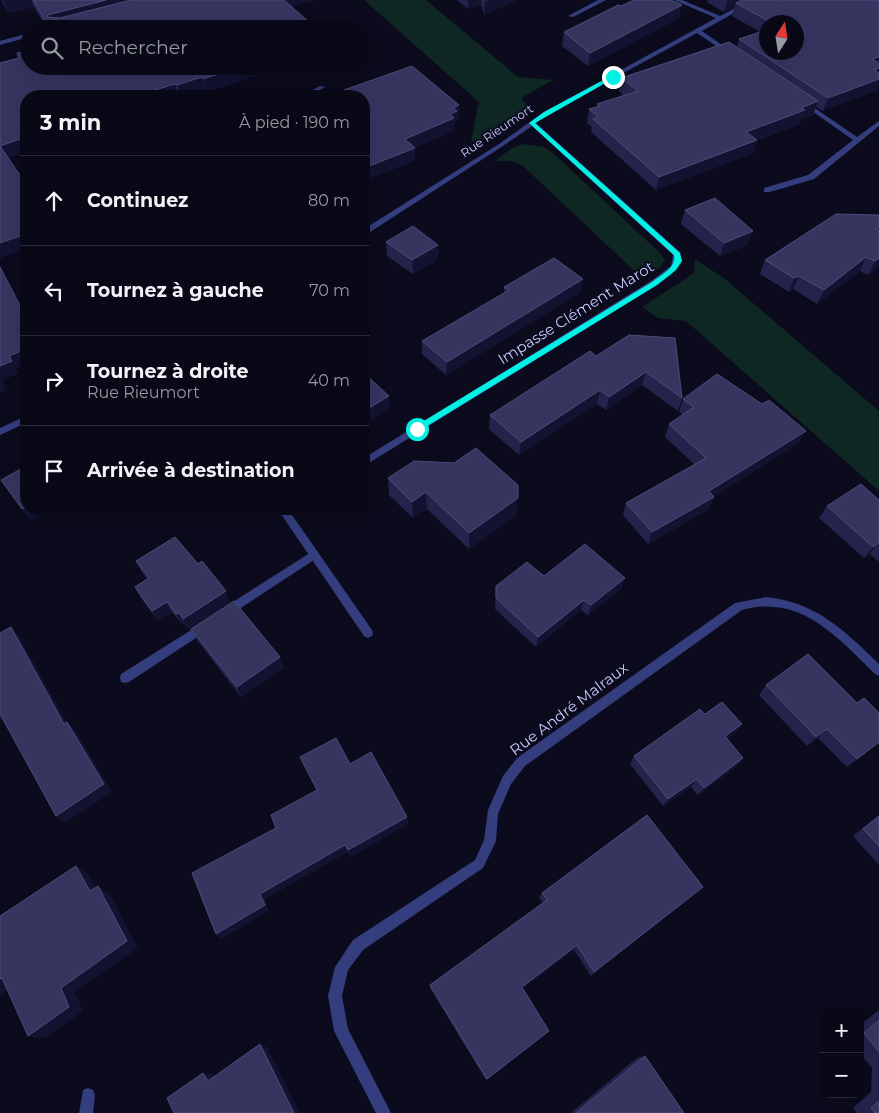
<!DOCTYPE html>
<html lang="fr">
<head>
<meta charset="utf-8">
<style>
  :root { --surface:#080816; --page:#161623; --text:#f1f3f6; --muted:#989aa1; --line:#292935 }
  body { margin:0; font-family:Montserrat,sans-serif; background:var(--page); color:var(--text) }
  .controls { position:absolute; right:15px; bottom:15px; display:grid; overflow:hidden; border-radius:10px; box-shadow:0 5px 20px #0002 }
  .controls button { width:45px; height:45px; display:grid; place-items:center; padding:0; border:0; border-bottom:1px solid var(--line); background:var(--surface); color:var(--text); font:25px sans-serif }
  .compass { position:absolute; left:759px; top:15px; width:45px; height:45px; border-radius:50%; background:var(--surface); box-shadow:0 5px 20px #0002; rotate:12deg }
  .stop { position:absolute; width:15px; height:15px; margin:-11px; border:4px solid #00f2e4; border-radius:50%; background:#fff }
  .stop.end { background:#00f2e4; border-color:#fff; box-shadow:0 1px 5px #0008 }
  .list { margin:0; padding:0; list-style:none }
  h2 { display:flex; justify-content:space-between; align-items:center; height:65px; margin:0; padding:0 20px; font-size:21px }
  h2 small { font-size:16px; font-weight:400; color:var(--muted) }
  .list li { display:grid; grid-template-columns:32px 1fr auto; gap:15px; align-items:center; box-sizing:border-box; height:90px; padding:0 20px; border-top:1px solid var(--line) }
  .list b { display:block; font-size:19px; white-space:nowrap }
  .list p { margin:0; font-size:16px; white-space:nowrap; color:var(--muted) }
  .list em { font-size:16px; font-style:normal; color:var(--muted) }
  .icon { flex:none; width:28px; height:28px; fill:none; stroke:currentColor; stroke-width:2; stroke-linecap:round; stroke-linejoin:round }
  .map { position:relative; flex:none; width:879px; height:1113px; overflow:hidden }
  .search { position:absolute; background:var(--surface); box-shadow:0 5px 20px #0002; left:20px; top:20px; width:350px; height:55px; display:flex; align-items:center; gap:12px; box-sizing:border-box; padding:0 18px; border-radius:28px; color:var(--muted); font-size:19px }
  .panel { position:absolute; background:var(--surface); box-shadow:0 5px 20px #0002; left:20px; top:90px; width:350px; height:425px; border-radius:20px }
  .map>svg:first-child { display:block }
</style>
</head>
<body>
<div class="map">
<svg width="879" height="1113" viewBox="0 0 879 1113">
  <rect width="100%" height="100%" fill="#0b0b1d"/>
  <g fill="#0e2722">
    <path d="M364 0H426L518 77 553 80 521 98 530 108 479 142 471 141 479 102Z"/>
    <path d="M523 144 544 147 553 153 659 252 665 260 660 267 642 278 522 165 511 161H494L514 147Z"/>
    <path d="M695 259 725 279 879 411V491L686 321 658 318 642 307 694 273Z"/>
  </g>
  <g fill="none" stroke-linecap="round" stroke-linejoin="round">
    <g fill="#343d7e" fill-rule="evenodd">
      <path d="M313 551 317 552 318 555 317 558 230 615 226 617 222 615 221 612 222 609Z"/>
      <path d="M204 622 208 624 209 627 208 630 129 682 125 683 121 682 120 678 121 674Z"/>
      <path d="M88 1088 93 1090 95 1095 93 1113H79L83 1090Z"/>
    </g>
    <g fill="#343d7e" fill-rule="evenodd">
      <path d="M598 0H606L573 17 568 16Z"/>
      <path d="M674 0H682L720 16 750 0H757L702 31 732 52V54H728L697 33 548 114 536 123 680 252C684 268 668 277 657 285L364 466V458L651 281 671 266 673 255 532 126 503 146 367 234H364V229L499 144 544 112 716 18Z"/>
      <path d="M29 33V37L0 45V41Z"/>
      <path d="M320 86 325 87 309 96H302Z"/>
      <path d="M802 102H806L857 137 879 121V126L814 179 770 192H764V188L808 175 853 140 802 104Z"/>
      <path d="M26 416V423L0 435V428Z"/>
      <path d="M280 509H292L290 512 372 630 373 633 372 636 368 638 364 636 281 514 279 511Z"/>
      <path d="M766 597C816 602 844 630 879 664V676L875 674C837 637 801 594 742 610L525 766 511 784 498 814 496 841 483 868 363 950 348 970 342 996 348 1029 391 1113H376L334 1031 328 996 335 967 353 940 475 860 484 840 488 810 503 776 517 758 735 603Z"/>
    </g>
  </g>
  <g fill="#24234c" fill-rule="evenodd">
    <path d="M1 0H314L291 6 317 29H47L34 7 8 13Z"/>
    <path d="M457 0H517L484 15 481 5 468 9Z"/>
    <path d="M708 0H879L823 111 816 107 813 115 801 119 800 124 757 140 753 153 656 190 591 132 592 127 587 123 589 109 597 107V104L624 96 619 91 621 78 737 47 739 39 760 32 732 16 735 6 724 12 707 2ZM766 22H796L766 52Z"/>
    <path d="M621 6 679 18 588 66 562 46 564 32Z"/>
    <path d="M19 58 29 66H294L279 71 276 69 206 92 205 90 186 96H26V152L8 158 0 258V63Z"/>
    <path d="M685 210 748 245 720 256 681 224Z"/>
    <path d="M879 215V266L868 275 860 271 817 304 793 289 789 292 760 274 765 260Z"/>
    <path d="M386 242 438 259 413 274 387 256Z"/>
    <path d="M504 287 581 292 446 375 422 354V341L504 293Z"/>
    <path d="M629 335 682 398 678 411 642 385 606 410 597 404 519 455 489 429 490 415 596 356Z"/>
    <path d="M683 399 799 443 714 496V497L709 509 648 544 623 515 626 503 695 465 665 437 669 424 683 415 679 412Z"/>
    <path d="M388 478 516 515 469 549 427 509 413 518 389 495Z"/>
    <path d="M879 500V562L870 554 864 558 819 518 827 506Z"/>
    <path d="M136 561 230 602 188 629 184 623 182 624 172 612 158 621 141 598 135 587 147 579 142 572Z"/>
    <path d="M544 576 621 589 588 615 581 610 536 647 495 609 496 586Z"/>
    <path d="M191 629 284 668 241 697 197 640Z"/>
    <path d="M766 685 857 703 879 713V743L847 767 818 738 807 746 759 695Z"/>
    <path d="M705 714 742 724 735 732 727 739 737 766 698 795 691 787 663 806 630 764 634 756Z"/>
    <path d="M300 757 350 764 407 817 408 824 350 857 348 852 264 899 269 910 221 939 216 934 276 828 317 790 304 765Z"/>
    <path d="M879 815V865L853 836Z"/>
    <path d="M697 892 591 976 574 950 522 988 549 1031 486 1080 430 988V985L543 903 539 898 542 893Z"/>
    <path d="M879 1010V1113H857L853 1108 871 1092 872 1068 860 1054V1025Z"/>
    <path d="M645 1056 684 1113H571L637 1058Z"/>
  </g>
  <g fill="#131231">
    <path d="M3 0H31L34 7 8 13Z"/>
    <path d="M106 0H159L53 27 47 17 48 15Z"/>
    <path d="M280 0H314L281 8Z"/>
    <path d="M468 0H481V5L468 9Z"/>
    <path d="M490 0H517L484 15 485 2Z"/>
    <path d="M727 0H746L736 3 735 6 724 12Z"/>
    <path d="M682 5 679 18 588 66 590 53Z"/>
    <path d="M879 57V67L872 59Z"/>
    <path d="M243 66H276V69L206 92 203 79Z"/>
    <path d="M278 66H294L279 71Z"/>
    <path d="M879 68V78L874 70Z"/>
    <path d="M202 77 205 90 186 96H180L177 85Z"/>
    <path d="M879 79V90L823 111 828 98Z"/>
    <path d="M175 84 178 96H135Z"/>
    <path d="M818 101 813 115 801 119 800 124 742 145 746 132 801 108Z"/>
    <path d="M459 105V119L456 120V124L454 125V131L413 149 415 148V161L364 181V168L405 139 450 114 453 108Z"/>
    <path d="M26 137V152L6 159 0 146Z"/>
    <path d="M757 140 753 153 656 190 659 177Z"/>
    <path d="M753 231 748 245 720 256 724 243Z"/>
    <path d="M26 234V249L0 258V243Z"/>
    <path d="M438 245V259L413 274 412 260Z"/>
    <path d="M866 257 860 271 817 304 824 290Z"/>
    <path d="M879 258V266L868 275 875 261Z"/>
    <path d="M799 276 793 289 789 292 794 278Z"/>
    <path d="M583 279 581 292 446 375 447 362Z"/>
    <path d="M26 349V364L16 368 9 356Z"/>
    <path d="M12 361 19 373 2 381 7 390 0 393V366Z"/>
    <path d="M646 372 642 385 606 410 609 397Z"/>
    <path d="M600 390 597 404 519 455 521 442Z"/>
    <path d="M389 396 390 409 364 425V411Z"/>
    <path d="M806 431 799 443 704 503 709 491Z"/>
    <path d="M426 492 427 509 413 518 412 502Z"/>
    <path d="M714 497 709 509 648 544 652 532Z"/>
    <path d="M518 498 516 515 469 549V533Z"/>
    <path d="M26 507V509H52L30 521 22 509Z"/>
    <path d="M878 543 870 554 864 558 873 547Z"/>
    <path d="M625 578 621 589 588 615 591 605Z"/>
    <path d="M226 591 230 602 188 629 183 619Z"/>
    <path d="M584 600 581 610 536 647 538 637Z"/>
    <path d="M167 602 172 612 158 621 152 611Z"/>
    <path d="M179 613 184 623 182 624 176 614Z"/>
    <path d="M11 627 20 638 73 733 64 724Z"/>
    <path d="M280 657 284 668 241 697 237 687Z"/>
    <path d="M0 711 7 717 0 721Z"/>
    <path d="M67 722 76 731 112 792 65 823 56 816Z"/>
    <path d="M742 724 735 732 718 745 725 736Z"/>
    <path d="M827 729 818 738 807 746 816 737Z"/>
    <path d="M879 742V743L847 767 857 759Z"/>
    <path d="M743 758 737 766 698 795 704 788Z"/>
    <path d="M697 779 691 787 663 806 668 799Z"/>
    <path d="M407 817 408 824 350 857 348 850Z"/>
    <path d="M345 845 348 852 264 899 269 910 221 939 216 934 260 894Z"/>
    <path d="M76 866 88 874 102 899 90 891Z"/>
    <path d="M98 886 110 894 138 948 75 992 83 1011 44 1039 28 1036 61 988Z"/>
    <path d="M703 887 697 892 591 976 594 972Z"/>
    <path d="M577 945 574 950 520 990 522 987Z"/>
    <path d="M2 978 18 983 0 995V979Z"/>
    <path d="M260 1044 267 1047 300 1113H294Z"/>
    <path d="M203 1073 213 1074 217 1082 208 1081Z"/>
  </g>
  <g fill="#363560" stroke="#4c4c79">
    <path d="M33 0H106L48 15 47 17 60 18 131 0H284L317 29H50Z"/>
    <path d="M634 0H671L682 5 590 53 564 32 618 5 621 6Z"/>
    <path d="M742 0H879V57L872 59 879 63V68L874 70 879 73V79L828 98 739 39 766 30V52H796V22H770L736 3Z"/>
    <path d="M729 42 818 101 801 108 805 110 746 132 757 140 659 177 593 119 598 117 589 109 600 106 597 104 638 91 621 78Z"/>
    <path d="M29 50V66H243L203 79 202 77 177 85 175 84 135 96H26V137L0 146 26 184V234L0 243V63L19 58 17 53Z"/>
    <path d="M412 66 459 105 453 108 457 111 450 114 454 118 405 139 415 148 364 168V96H327Z"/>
    <path d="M715 198 753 231 724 243 685 210Z"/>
    <path d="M836 214 879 215V227L875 229 879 231V258L875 261 866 257 824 290 799 276 794 278 765 260Z"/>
    <path d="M413 226 438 245 412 260 386 242Z"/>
    <path d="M554 258 583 279 447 362 422 341 509 290 504 287Z"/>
    <path d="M0 267 26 317V349L9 356 12 361 0 366Z"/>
    <path d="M629 335 675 338 682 398 646 372 609 397 600 390 521 442 490 415 590 351 596 356Z"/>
    <path d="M364 373 389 396 364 411Z"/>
    <path d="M717 374 762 404 769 400 806 431 709 491 714 497 652 532 626 503 706 458 669 424 694 407 683 399Z"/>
    <path d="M476 448 518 485V498L469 533 426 492 412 502 388 478 414 461 454 463Z"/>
    <path d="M26 466V507L22 509 1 480Z"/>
    <path d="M861 484 879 500V543H878L873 547 827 506Z"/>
    <path d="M175 537 198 564 202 561 226 591 183 619 179 613 176 614 167 602 152 611 135 587 149 578 136 561Z"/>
    <path d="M585 544 625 578 591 605 584 600 538 637 496 598V586L527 562 544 576Z"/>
    <path d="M234 601 280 657 237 687 191 629Z"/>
    <path d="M11 627 64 724 67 722 104 784 56 816 0 714V633Z"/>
    <path d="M808 654 857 703 864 698 879 713V742L857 759 827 729 816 737 766 685Z"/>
    <path d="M722 702 742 724 725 736 743 758 704 788 697 779 668 799 634 756 700 709 705 714Z"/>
    <path d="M336 738 350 764 371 752 407 817 348 850 345 845 260 894 265 905 216 934 192 873 276 828 271 815 317 790 300 757Z"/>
    <path d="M647 815 703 887 594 972 577 945 522 987 549 1031 487 1079 430 985 547 900 542 893Z"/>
    <path d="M879 816V846L863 829Z"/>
    <path d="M76 866 90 891 98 886 127 941 61 988 69 1007 28 1036 2 978 0 979V916Z"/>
    <path d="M879 1020V1052L864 1033Z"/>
    <path d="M260 1044 294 1113H174L167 1098 203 1073 208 1081Z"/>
    <path d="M645 1056 684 1113H576Z"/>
    <path d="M879 1101V1113H875L871 1108Z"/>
  </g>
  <path fill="#00f2e4" d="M611 76 616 77 535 123 680 253 682 261 676 270 657 285 419 431H414V427L652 282C662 274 676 268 674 255L529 123 544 112Z"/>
  <g text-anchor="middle" stroke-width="4" stroke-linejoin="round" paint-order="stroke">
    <g font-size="12" fill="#c7caff" stroke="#0b0b1d">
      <text transform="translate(497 131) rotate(-34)" y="4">Rue Rieumort</text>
    </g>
    <g font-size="15" fill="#c7caff" stroke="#0b0b1d">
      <text transform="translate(576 313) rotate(-32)" y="5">Impasse Clément Marot</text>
      <text transform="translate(569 709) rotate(-37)" y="5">Rue André Malraux</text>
    </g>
  </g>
</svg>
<div class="controls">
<button>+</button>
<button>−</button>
</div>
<svg class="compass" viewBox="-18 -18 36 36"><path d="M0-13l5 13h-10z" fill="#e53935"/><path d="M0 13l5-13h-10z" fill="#989aa1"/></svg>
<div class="stop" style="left:417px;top:429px"></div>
<div class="stop end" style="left:613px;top:77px"></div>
<div class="search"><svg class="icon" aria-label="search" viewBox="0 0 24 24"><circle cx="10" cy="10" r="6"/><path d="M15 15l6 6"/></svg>Rechercher</div>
<section class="panel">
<h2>3 min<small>À pied · 190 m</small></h2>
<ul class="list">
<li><svg class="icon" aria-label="ahead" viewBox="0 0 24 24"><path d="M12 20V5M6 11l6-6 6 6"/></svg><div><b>Continuez</b></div><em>80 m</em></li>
<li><svg class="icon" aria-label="left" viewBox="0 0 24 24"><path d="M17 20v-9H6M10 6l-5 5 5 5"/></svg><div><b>Tournez à gauche</b></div><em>70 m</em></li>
<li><svg class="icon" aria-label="right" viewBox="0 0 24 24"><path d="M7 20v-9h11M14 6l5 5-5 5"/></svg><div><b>Tournez à droite</b><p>Rue Rieumort</p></div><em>40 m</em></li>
<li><svg class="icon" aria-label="arrive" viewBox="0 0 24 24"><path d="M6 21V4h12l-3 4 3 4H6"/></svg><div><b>Arrivée à destination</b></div></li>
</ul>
</section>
</div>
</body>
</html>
